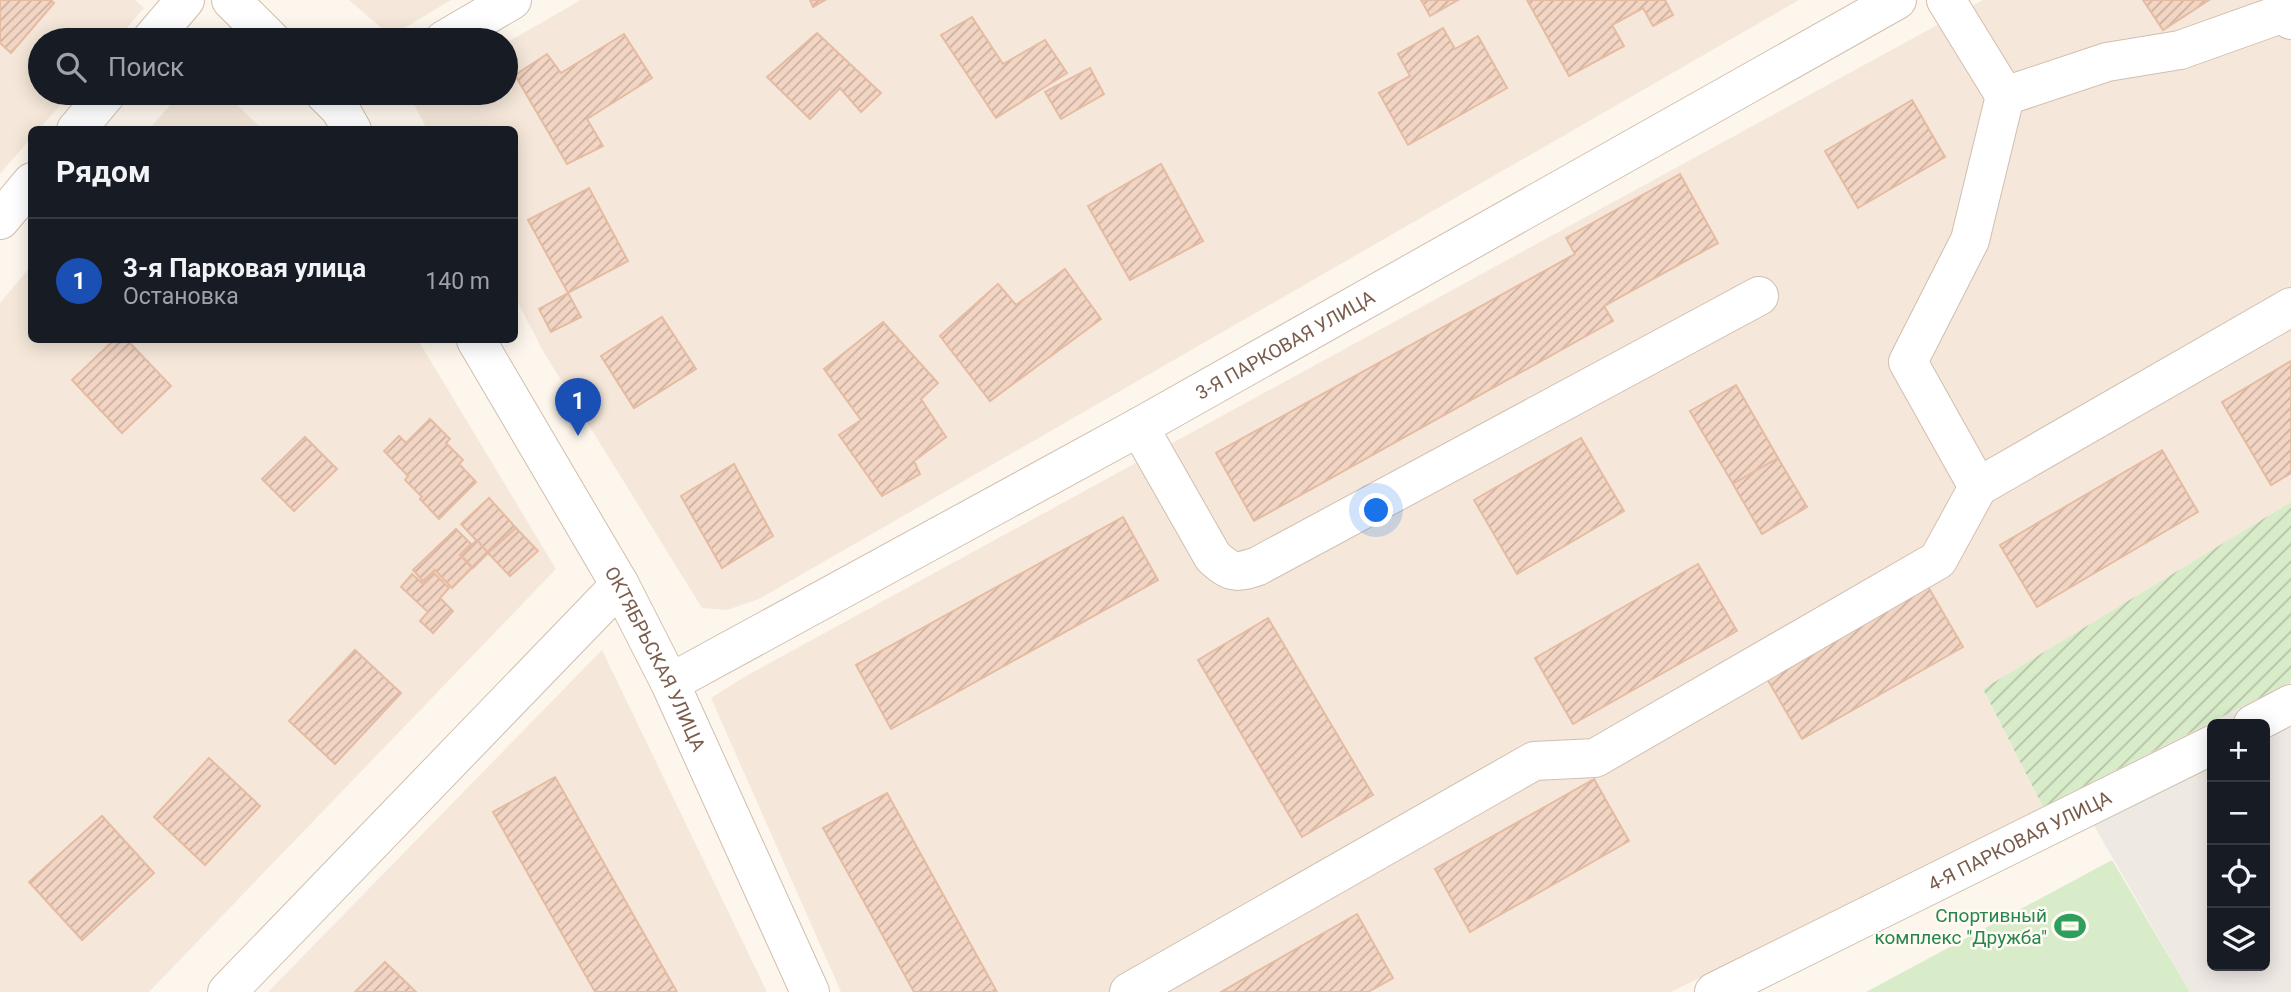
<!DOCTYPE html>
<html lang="ru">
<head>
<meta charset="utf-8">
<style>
  :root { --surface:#171b24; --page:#20242c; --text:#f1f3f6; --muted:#9ea1a6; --line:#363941; --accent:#e76f51 }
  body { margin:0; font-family:Roboto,sans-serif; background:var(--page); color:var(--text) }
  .controls { position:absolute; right:21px; bottom:21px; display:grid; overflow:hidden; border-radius:10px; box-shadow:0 4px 18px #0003 }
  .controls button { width:63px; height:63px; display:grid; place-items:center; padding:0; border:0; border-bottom:2px solid var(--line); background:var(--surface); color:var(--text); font:35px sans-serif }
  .you { position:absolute; left:1377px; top:511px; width:24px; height:24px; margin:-18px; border:5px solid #fff; border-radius:50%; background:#1a73e8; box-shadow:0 0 0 10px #1a73e833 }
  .badge { display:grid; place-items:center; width:46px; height:46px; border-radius:50%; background:var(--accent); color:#fff; font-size:23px; font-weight:700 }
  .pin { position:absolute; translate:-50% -58px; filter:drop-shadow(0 2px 4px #0008) }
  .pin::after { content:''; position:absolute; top:37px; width:24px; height:21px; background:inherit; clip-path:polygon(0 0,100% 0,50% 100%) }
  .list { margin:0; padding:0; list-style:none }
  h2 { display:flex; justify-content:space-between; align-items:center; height:91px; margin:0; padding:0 28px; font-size:30px }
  h2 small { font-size:23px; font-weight:400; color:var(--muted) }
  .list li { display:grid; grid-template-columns:46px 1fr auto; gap:21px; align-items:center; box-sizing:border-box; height:126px; padding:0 28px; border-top:2px solid var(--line) }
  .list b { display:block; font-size:26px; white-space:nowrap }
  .list p { margin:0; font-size:23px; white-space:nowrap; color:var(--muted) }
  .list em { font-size:23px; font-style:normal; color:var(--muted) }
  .icon { flex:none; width:38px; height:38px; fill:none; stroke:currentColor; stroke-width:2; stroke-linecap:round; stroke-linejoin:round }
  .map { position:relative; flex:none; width:2291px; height:992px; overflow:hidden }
  .search { position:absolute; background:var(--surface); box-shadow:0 4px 18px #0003; left:28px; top:28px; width:490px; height:77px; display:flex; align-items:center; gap:18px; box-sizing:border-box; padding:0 24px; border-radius:38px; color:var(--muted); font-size:26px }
  .panel { position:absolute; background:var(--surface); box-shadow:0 4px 18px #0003; left:28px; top:126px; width:490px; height:217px; border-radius:10px }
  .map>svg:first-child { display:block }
</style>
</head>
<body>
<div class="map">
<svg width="2291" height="992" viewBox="0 0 2291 992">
  <defs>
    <pattern id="garden-furrows" width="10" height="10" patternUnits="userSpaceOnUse" patternTransform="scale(1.75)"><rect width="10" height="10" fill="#d8ecc9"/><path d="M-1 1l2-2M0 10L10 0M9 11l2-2" fill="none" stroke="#b4c2a5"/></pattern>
    <pattern id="building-hatch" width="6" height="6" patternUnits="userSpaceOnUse" patternTransform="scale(1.75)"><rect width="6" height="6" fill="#f3d5c3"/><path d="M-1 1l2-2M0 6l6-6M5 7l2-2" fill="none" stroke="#cab0a1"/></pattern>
  </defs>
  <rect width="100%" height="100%" fill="#fdf6ec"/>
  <g fill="#f5e8da">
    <path d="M0 0H135L144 8 116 40H40V93H71L39 129 32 130 31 138 0 174Z"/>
    <path d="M349 0H451L391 36Z"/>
    <path d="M581 0H1799L759 599 727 610 702 608 543 351 515 297 514 130 427 129 410 97 418 93H506V43Z"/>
    <path d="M1983 0H2291V502L1983 689 2043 807 1671 992H841L711 698 746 676Z"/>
    <path d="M181 93H225L262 129H149Z"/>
    <path d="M31 266 32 340H418L556 569 149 992H0V303Z"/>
    <path d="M602 650 767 992H268Z"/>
  </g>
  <path fill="#efe9e4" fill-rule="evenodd" d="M2291 682V992H2190L2074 791ZM2212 724H2265V966H2212Z"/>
  <path fill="#d8ecc9" d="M2112 860 2190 992H1866Z"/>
  <path fill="url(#garden-furrows)" d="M2291 502V682L2043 807 1983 689Z"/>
  <g fill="url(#building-hatch)" stroke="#e6bba3" stroke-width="2">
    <path d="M0 0H51L54 3 11 53 0 43Z"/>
    <path d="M810 0H825L813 7Z"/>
    <path d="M1421 0H1458L1430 16Z"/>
    <path d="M1527 0H1665L1673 15 1653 26 1643 8 1612 25 1624 46 1569 76Z"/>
    <path d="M2143 0H2209L2163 30Z"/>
    <path d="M972 17 1003 64 1045 40 1067 73 996 118 941 35Z"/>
    <path d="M1443 28 1455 49 1478 36 1507 88 1408 145 1379 93 1410 76 1398 54Z"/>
    <path d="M817 33 881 93 861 112 840 88 810 119 767 77Z"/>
    <path d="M624 34 652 78 587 119 603 146 567 164 515 75 547 54 561 73Z"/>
    <path d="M1090 68 1104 94 1061 119 1045 92Z"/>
    <path d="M1912 100 1945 157 1858 208 1825 151Z"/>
    <path d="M1161 164 1203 241 1130 280 1088 206Z"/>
    <path d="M1680 174 1718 243 1604 306 1613 321 1254 521 1216 453 1575 254 1566 238Z"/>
    <path d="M589 188 628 261 568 293 528 220Z"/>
    <path d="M1065 269 1101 319 990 401 940 336 998 284 1016 305Z"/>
    <path d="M568 293 581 317 551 332 539 309Z"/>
    <path d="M662 317 696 369 634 408 601 356Z"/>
    <path d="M883 322 938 383 921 399 946 437 914 461 920 474 882 496 839 435 861 420 824 369Z"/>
    <path d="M114 340H127L171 386 122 433 72 380Z"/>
    <path d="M2291 361V473L2271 485 2222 402Z"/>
    <path d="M1736 385 1778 458 1733 484 1690 411Z"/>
    <path d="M430 419 450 439 446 443 463 460 459 464 476 482 439 519 420 499 422 497 405 480 408 476 384 451 399 436 406 443Z"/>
    <path d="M305 437 337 469 294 511 262 479Z"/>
    <path d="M1581 438 1624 511 1517 574 1474 500Z"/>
    <path d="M2162 450 2198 512 2037 607 2000 545Z"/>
    <path d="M1778 458 1807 507 1762 534 1733 484Z"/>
    <path d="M734 464 773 536 722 568 681 496Z"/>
    <path d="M489 498 516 528 488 553 461 524Z"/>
    <path d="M1123 517 1158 580 891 729 856 665Z"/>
    <path d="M516 528 538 551 510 576 488 553Z"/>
    <path d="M456 529 471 544 460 555 472 568 452 588 435 570 423 581 413 570Z"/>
    <path d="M477 540 488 553 473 568 461 555Z"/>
    <path d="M1698 564 1737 631 1573 724 1535 658Z"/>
    <path d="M433 572 449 588 440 598 453 611 433 633 420 621 428 612 401 587 412 574 423 584Z"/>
    <path d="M1927 585 1963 647 1802 739 1766 677Z"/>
    <path d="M1268 618 1373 795 1302 837 1198 660Z"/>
    <path d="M355 650 401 693 335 764 289 721Z"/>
    <path d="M209 758 260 806 205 865 154 817Z"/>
    <path d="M555 777 677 992H595L493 812Z"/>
    <path d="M1594 779 1629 841 1470 932 1435 869Z"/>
    <path d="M887 793 997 992H914L823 828Z"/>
    <path d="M102 816 154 873 82 940 29 882Z"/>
    <path d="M1357 914 1393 978 1368 992H1221Z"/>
    <path d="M385 962 416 992H355Z"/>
  </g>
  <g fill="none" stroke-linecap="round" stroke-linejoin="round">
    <defs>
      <g id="minor">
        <path d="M231 0 271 40"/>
        <path d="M1946 0 2005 96 2107 62 2180 50 2281 14 2291 20"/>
        <path d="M151 40 185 0"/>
        <path d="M444 40 512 0"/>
        <path d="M324 93 340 109 352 130"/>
        <path d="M76 130 107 93"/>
        <path d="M0 220 32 182"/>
        <path id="s1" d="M476 340 620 585 670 683 810 992"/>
        <path d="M1139 427 1213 557C1231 573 1235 574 1258 566L1759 296"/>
        <path d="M1978 487 1908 362 1970 240 2005 96"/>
        <path id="s2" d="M670 683 1139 427 1897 0"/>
        <path d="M2253 724 2291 704"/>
        <path d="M227 992 620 585"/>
        <path d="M1129 992 1534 761 1595 758 1938 560 1978 487 2291 307"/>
        <path id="s3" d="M1714 992 2212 745"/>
      </g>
    </defs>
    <use href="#minor" stroke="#d1beb0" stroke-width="40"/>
    <use href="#minor" stroke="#fff" stroke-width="38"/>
  </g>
  <defs>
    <symbol id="stadium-bare" viewBox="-9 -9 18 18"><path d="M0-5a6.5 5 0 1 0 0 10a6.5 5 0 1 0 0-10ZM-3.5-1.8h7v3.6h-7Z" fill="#2e9e5b" stroke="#fffaf3" stroke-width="2.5" paint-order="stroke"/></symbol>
  </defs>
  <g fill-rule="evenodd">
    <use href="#stadium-bare" x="2048" y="904" width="44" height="44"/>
  </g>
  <g text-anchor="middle" stroke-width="5" stroke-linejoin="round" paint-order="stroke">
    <g font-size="19" fill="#7a5c4d" stroke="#fffaf3">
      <text dy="7" stroke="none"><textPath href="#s2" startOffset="702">3-Я ПАРКОВАЯ УЛИЦА</textPath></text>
      <text dy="7" stroke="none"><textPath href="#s1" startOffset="366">ОКТЯБРЬСКАЯ УЛИЦА</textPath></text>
      <text dy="7" stroke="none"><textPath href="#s3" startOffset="341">4-Я ПАРКОВАЯ УЛИЦА</textPath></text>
    </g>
    <g font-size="19" fill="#27864d" stroke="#fffaf3" text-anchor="end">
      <text x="2047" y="922">Спортивный<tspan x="2047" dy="22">комплекс "Дружба"</tspan></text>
    </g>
  </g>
</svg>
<div class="controls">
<button>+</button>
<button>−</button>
<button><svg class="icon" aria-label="locate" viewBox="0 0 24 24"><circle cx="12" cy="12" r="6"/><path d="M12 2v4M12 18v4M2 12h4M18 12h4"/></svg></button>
<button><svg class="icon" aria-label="layers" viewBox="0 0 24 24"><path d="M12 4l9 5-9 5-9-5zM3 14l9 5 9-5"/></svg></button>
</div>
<div class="you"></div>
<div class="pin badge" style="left:578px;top:436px;background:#1a4fb4">1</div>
<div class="search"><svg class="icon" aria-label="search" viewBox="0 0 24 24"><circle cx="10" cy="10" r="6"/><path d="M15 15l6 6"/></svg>Поиск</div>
<section class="panel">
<h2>Рядом<small></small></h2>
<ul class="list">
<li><span class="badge" style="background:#1a4fb4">1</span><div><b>3-я Парковая улица</b><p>Остановка</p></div><em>140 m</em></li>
</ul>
</section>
</div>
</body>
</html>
